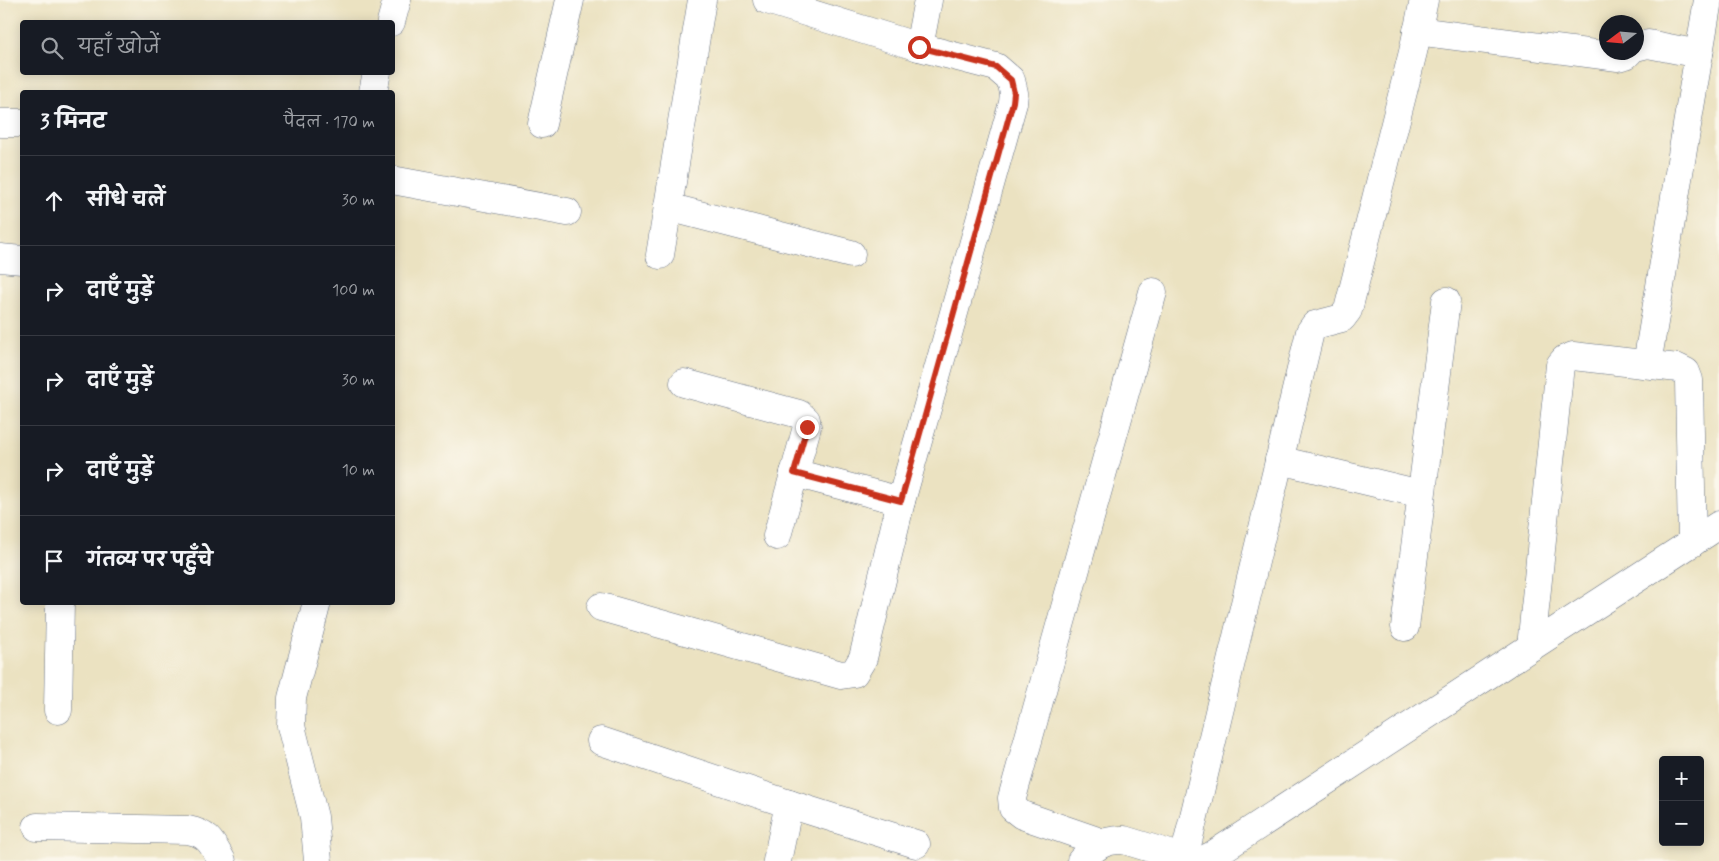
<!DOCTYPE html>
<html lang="hi">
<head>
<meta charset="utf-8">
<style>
  :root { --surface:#171b24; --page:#20242c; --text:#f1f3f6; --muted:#9ea1a6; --line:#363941 }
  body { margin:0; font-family:Mynerve,"Playpen Sans Deva",sans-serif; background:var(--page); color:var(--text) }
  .controls { position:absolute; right:15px; bottom:15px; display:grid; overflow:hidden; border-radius:5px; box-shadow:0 2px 12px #0003 }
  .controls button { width:45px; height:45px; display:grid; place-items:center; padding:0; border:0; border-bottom:1px solid var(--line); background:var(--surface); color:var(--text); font:25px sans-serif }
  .compass { position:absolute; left:1599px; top:15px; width:45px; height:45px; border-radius:50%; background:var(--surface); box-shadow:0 2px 12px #0003; rotate:254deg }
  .stop { position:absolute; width:15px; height:15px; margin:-11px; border:4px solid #c8321e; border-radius:50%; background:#fff }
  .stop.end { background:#c8321e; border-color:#fff; box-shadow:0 1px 5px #0008 }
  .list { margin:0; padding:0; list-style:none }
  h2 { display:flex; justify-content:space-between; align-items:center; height:65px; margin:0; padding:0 20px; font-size:21px }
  h2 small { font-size:16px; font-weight:400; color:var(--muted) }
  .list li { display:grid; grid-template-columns:32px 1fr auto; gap:15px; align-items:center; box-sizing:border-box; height:90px; padding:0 20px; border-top:1px solid var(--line) }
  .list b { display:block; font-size:19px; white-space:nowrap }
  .list em { font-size:16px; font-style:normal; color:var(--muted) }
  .icon { flex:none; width:28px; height:28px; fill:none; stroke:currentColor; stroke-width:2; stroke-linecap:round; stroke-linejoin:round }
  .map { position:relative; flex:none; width:1719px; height:861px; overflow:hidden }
  .search { position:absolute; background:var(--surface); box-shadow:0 2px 12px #0003; left:20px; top:20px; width:375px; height:55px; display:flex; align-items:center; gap:12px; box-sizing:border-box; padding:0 18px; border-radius:5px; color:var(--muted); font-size:19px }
  .panel { position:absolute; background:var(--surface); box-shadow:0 2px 12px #0003; left:20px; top:90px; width:375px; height:515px; border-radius:5px }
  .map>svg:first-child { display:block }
</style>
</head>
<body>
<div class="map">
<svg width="1719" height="861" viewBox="0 0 1719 861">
  <rect width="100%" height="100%" fill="#fbf7ec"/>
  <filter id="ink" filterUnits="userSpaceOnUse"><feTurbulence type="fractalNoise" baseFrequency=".02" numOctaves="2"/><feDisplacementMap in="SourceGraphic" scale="10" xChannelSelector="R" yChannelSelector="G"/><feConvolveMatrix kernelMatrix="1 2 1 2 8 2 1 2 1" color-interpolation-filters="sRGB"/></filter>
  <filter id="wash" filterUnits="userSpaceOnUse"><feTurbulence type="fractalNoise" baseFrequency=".0096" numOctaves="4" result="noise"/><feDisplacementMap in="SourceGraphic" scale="20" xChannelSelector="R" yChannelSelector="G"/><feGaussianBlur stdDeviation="1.12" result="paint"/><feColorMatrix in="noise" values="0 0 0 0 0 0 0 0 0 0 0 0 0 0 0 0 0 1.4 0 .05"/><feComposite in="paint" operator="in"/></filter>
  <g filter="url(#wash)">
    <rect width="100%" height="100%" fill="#ebe2c1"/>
  </g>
  <g filter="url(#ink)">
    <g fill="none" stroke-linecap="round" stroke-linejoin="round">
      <defs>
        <g id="minor">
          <path d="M1417 31 1618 57 1626 55 1629 52"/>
          <path d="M919 47 928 0"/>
          <path d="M1636 47 1648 44 1699 54"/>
          <path d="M0 123H22"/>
          <path d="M542 124 570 0"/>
          <path d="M392 180 567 212"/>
          <path d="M668 207 851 254"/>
          <path d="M660 255 702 0"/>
          <path d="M0 258 22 260"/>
          <path d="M1647 364 1708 0"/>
          <path d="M684 383 799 414 806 420 807 427 777 536"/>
          <path d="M1279 460 1421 494"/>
          <path d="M794 473 901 501"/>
          <path d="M601 607 841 675 854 673 863 658 901 501 1013 103 1014 93 1011 80 996 67 919 47 767 0"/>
          <path d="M1405 627 1446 301"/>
          <path d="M1531 647 1560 365 1565 359 1573 356 1678 368 1686 372 1689 380 1692 543"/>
          <path d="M58 710 60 602"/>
          <path d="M601 741 789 804 916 844"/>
          <path d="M37 827 188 830C209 834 212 844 222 861"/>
          <path d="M1103 843 1022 815 1013 808 1012 798 1153 292"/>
          <path d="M1184 858 1310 332 1315 325 1342 318 1348 310 1413 52 1424 0"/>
          <path d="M777 861 789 804"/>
          <path d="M1081 861C1095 847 1103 839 1124 840L1193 861"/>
          <path d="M1195 861 1203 860 1213 855 1531 647 1719 525"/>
        </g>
        <g id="tertiary">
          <path d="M391 22 397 0"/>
          <path d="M373 92 377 72"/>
          <path d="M317 602 292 698 291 726 314 817 318 861"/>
        </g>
      </defs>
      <use href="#minor" stroke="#646e81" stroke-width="29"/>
      <use href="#tertiary" stroke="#646e81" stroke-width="29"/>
      <use href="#minor" stroke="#fff" stroke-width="28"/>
      <use href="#tertiary" stroke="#fff" stroke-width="28"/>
    </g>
  </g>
  <g fill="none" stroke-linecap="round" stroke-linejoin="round" filter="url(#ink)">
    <path stroke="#c8321e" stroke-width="6" d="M807 427 794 473 901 501 1013 102 1014 93 1011 80 996 67 919 47"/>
  </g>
</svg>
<div class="controls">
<button>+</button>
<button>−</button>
</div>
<svg class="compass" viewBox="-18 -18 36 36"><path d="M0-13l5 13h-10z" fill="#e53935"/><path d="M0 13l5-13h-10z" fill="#9ea1a6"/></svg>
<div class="stop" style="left:919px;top:47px"></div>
<div class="stop end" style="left:807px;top:427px"></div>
<div class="search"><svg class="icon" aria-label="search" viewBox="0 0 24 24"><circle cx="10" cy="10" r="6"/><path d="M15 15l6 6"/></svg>यहाँ खोजें</div>
<section class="panel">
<h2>3 मिनट<small>पैदल · 170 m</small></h2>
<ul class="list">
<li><svg class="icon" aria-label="ahead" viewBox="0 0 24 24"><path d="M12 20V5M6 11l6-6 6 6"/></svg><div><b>सीधे चलें</b></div><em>30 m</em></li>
<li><svg class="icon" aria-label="right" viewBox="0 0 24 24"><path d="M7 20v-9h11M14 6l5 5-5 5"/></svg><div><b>दाएँ मुड़ें</b></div><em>100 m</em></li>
<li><svg class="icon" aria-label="right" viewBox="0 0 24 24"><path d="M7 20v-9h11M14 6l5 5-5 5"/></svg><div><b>दाएँ मुड़ें</b></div><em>30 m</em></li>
<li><svg class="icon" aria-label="right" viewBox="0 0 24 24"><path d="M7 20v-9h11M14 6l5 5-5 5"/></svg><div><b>दाएँ मुड़ें</b></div><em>10 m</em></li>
<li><svg class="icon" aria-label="arrive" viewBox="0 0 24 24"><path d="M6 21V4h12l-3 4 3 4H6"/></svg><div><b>गंतव्य पर पहुँचे</b></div></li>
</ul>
</section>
</div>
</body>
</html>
